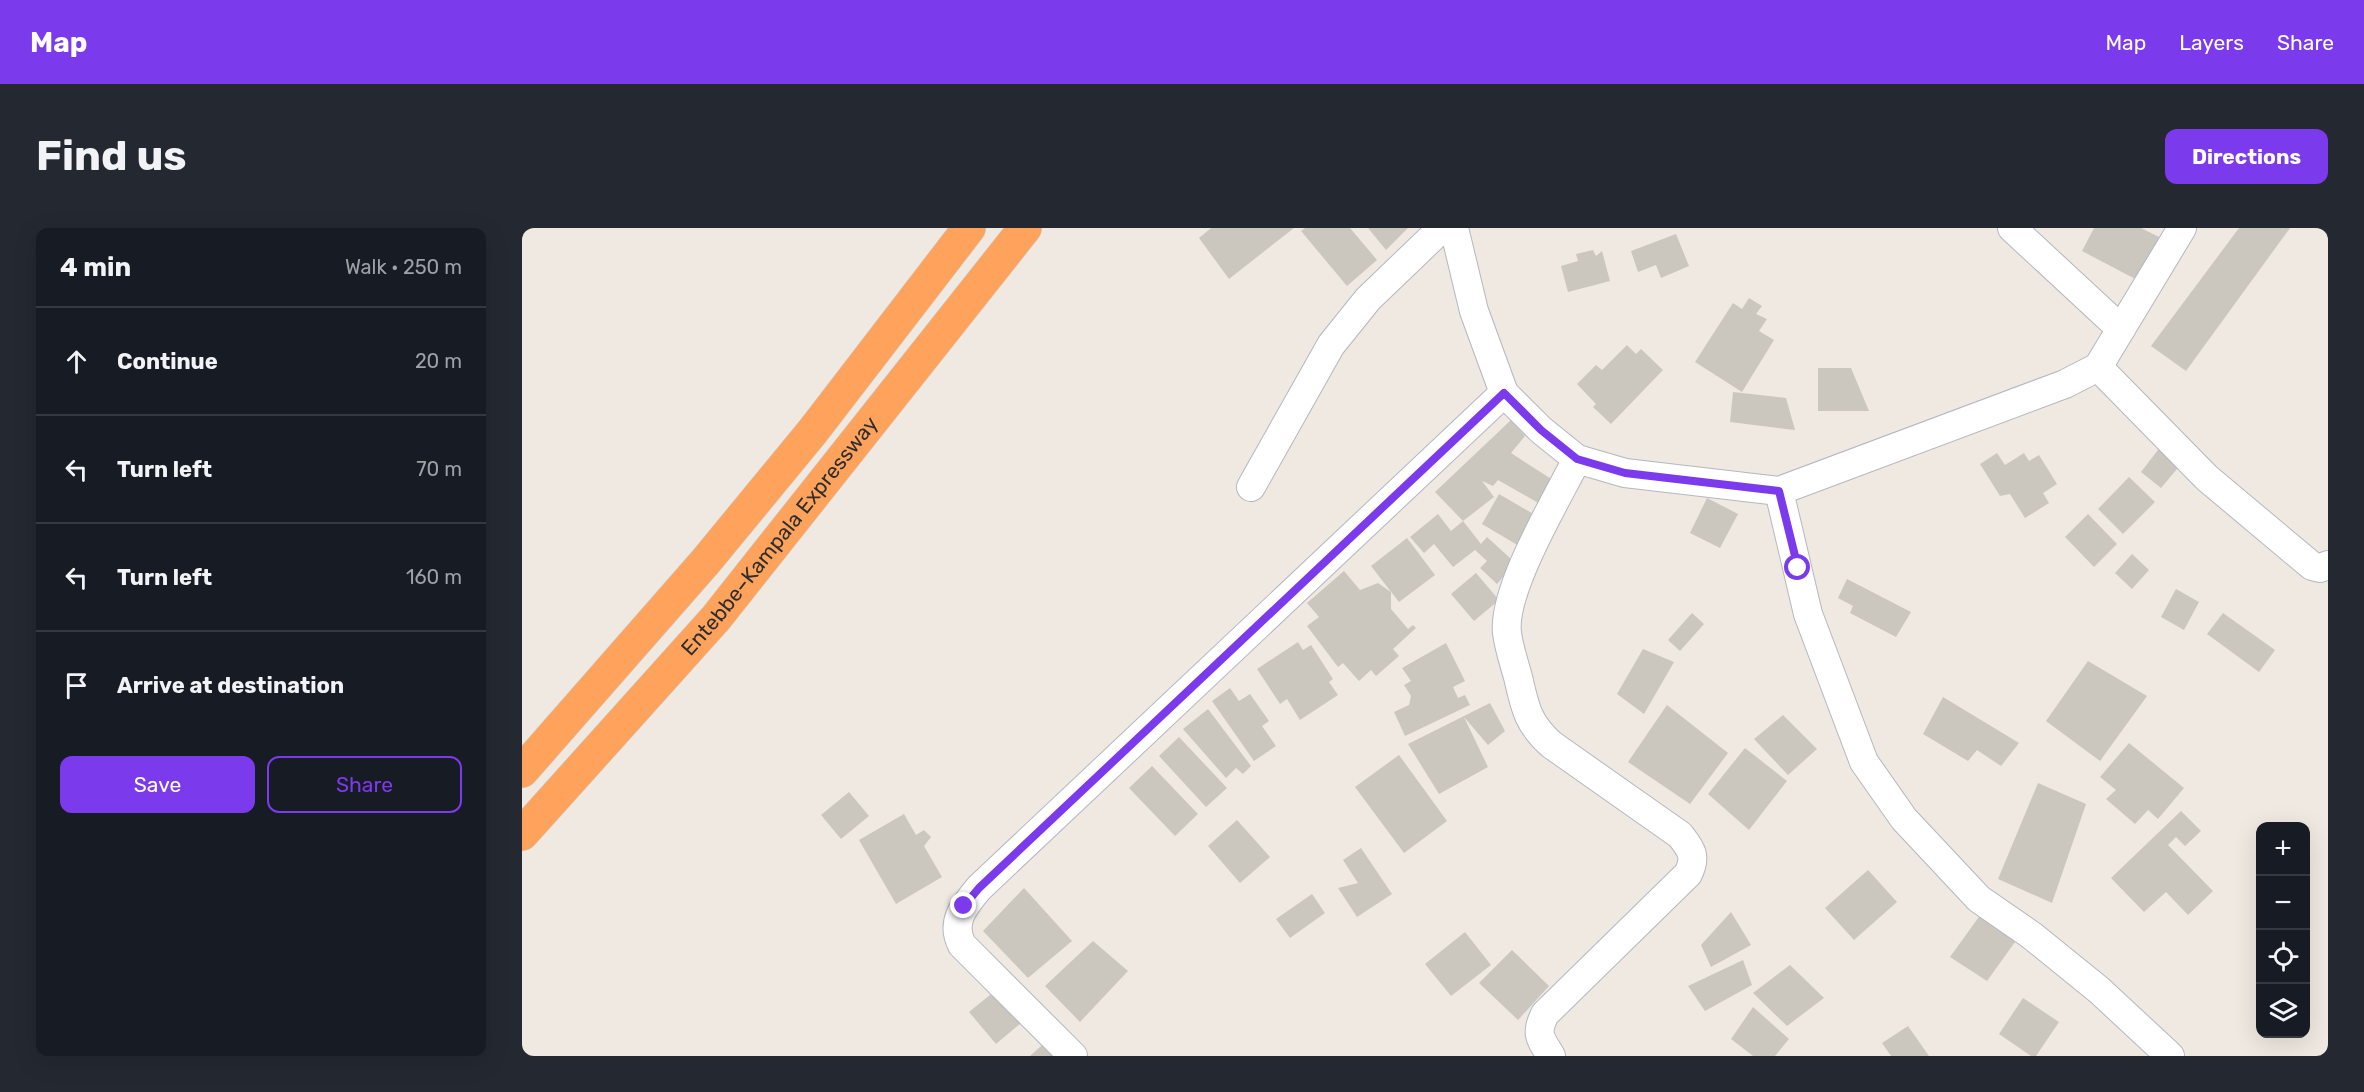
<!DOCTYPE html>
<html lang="en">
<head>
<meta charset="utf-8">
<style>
  :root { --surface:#171b24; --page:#242831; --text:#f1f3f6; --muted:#9ea1a6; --line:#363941; --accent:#7c3aed }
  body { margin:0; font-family:Rubik,sans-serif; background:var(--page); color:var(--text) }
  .controls { position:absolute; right:18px; bottom:18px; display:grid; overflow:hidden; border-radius:12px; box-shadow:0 6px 24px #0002 }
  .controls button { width:54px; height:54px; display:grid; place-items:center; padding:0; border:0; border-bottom:2px solid var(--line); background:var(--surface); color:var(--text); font:30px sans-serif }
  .stop { position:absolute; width:18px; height:18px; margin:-14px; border:4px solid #7c3aed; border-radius:50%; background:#fff }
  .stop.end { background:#7c3aed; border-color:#fff; box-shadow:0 2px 6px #0008 }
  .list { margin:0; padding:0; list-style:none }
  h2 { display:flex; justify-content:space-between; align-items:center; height:78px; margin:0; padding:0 24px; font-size:26px }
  h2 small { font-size:20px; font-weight:400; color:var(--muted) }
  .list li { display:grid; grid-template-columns:39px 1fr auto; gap:18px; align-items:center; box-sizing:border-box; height:108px; padding:0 24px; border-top:2px solid var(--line) }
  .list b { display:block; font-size:22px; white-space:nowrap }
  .list em { font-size:20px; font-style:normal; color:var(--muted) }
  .actions { display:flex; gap:12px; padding:18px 24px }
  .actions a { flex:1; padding:14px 0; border:2px solid var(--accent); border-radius:12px; text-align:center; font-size:21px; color:var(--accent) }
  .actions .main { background:var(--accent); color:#fff }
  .icon { flex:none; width:33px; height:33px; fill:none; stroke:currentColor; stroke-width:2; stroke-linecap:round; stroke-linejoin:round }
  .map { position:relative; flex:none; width:1806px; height:828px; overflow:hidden; border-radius:12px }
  header { display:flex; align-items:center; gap:36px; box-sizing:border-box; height:84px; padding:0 30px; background:var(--accent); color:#fff }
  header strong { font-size:28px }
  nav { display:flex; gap:33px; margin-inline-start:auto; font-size:21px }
  .intro { display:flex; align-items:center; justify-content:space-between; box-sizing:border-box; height:144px; padding:0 36px }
  h1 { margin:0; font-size:42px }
  .button { padding:15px 27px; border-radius:12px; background:var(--accent); color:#fff; font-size:21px; font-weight:700 }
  main { display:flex; gap:36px; padding:0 36px }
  aside { flex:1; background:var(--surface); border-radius:12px; box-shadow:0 6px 24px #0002 }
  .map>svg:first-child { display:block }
</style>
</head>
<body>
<header>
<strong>Map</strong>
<nav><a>Map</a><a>Layers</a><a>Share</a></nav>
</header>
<div class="intro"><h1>Find us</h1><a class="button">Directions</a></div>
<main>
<aside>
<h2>4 min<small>Walk · 250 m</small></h2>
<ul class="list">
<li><svg class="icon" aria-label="ahead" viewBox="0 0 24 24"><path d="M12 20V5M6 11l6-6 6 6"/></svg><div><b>Continue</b></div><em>20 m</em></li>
<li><svg class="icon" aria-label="left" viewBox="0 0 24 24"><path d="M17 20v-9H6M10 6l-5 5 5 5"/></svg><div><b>Turn left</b></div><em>70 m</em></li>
<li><svg class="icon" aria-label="left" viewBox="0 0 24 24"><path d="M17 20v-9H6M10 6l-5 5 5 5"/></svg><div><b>Turn left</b></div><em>160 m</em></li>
<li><svg class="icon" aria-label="arrive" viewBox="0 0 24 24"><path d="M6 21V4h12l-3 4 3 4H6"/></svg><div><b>Arrive at destination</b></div></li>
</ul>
<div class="actions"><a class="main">Save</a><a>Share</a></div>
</aside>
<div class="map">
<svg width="1806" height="828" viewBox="0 0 1806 828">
  <rect width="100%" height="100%" fill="#efe9e1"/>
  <g fill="#cbc7bf">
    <path d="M689 0H772L707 51 677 10Z"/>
    <path d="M783 0H828L855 32 825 58 779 3Z"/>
    <path d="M846 0H886L864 22Z"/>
    <path d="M1572 0H1619L1641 11 1619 54 1560 23Z"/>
    <path d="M1717 0H1768L1664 143 1629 118Z"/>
    <path d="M1154 6 1167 38 1139 50 1134 37 1116 44 1109 23Z"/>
    <path d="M1071 22 1074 28 1080 23 1088 53 1046 64 1039 38 1056 33 1054 26Z"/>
    <path d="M1227 70 1240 78 1234 86 1245 91 1237 103 1252 112 1220 164 1173 134 1211 75 1220 81Z"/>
    <path d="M1105 117 1114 126 1119 121 1141 142 1089 196 1071 179 1074 176 1055 156 1074 137 1080 142Z"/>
    <path d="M1296 140H1329L1347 183H1296Z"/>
    <path d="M1211 164 1264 170 1273 202 1208 194Z"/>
    <path d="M989 192 1003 208 989 225 1034 254 1020 277 976 252 971 258 960 253 972 269 941 293 913 264Z"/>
    <path d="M1639 218 1660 235 1639 260 1619 244Z"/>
    <path d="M1475 225 1483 237 1502 225 1507 233 1517 227 1535 256 1521 265 1527 275 1503 290 1488 266 1478 268 1458 236Z"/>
    <path d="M1607 249 1633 274 1601 306 1576 281Z"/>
    <path d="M977 266 1020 291 1002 321 960 296Z"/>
    <path d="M1185 270 1216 286 1198 320 1168 305Z"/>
    <path d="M916 286 929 303 941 293 959 316 965 309 1000 341 987 354 981 349 975 356 958 340 965 333 953 322 931 339 912 316 902 325 888 309Z"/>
    <path d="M1566 286 1595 316 1572 339 1543 309Z"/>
    <path d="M885 310 913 347 877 374 849 338Z"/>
    <path d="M1610 326 1627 342 1610 361 1593 345Z"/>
    <path d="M822 343 838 362 856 355 869 364V381L886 401 891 397 894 400 871 421 877 428 854 448 849 442 837 453 821 435 816 439 785 398 797 389 785 375Z"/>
    <path d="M954 345 977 372 952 393 929 366Z"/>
    <path d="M1325 351 1389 384 1374 409 1328 385 1331 378 1316 370Z"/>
    <path d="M1654 361 1677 374 1662 402 1639 389Z"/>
    <path d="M1170 385 1182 396 1158 423 1146 412Z"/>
    <path d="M1701 385 1753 422 1737 444 1685 406Z"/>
    <path d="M776 414 781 422 789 417 811 451 807 454 816 467 778 492 765 471 758 476 735 441Z"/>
    <path d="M924 415 943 453 931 459 936 470 943 467 948 477 883 508 872 484 887 477 889 468 882 457 889 453 880 440Z"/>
    <path d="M1121 421 1152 434 1122 486 1095 466Z"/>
    <path d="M1566 433 1625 468 1578 533 1524 493Z"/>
    <path d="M708 460 717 473 728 466 747 493 740 498 754 518 732 533 690 473Z"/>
    <path d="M1421 469 1497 515 1479 538 1455 522 1446 533 1401 506Z"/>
    <path d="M968 475 983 503 966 517 942 489 966 539 917 566 886 516Z"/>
    <path d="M1145 477 1206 525 1168 576 1106 534Z"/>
    <path d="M686 481 729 538 721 546 714 540 704 550 661 501Z"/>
    <path d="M1261 487 1295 521 1266 547 1232 511Z"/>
    <path d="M657 509 705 560 684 579 637 528Z"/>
    <path d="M1607 515 1662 560 1636 591 1626 582 1613 596 1584 571 1594 562 1578 549Z"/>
    <path d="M1223 520 1265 553 1227 602 1186 566Z"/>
    <path d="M877 527 925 593 882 625 833 559Z"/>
    <path d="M630 538 676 586 653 608 607 560Z"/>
    <path d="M1516 555 1564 576 1530 675 1476 651Z"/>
    <path d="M327 564 347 588 319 611 299 587Z"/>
    <path d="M1659 583 1679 603 1663 618 1654 609 1646 617 1691 663 1666 687 1644 664 1622 684 1589 650Z"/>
    <path d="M382 586 394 607 402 602 409 609 402 618 420 649 374 676 337 612Z"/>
    <path d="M715 592 748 629 718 655 686 618Z"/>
    <path d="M839 620 870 666 835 689 816 660 836 655 821 632Z"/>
    <path d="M1346 642 1375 674 1332 712 1303 680Z"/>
    <path d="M502 660 550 713 506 750 461 703Z"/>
    <path d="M790 666 803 685 768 710 754 691Z"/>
    <path d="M1209 684 1229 717 1189 739 1179 717Z"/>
    <path d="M1459 686 1493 714 1465 753 1428 729Z"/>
    <path d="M943 704 969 737 929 768 903 736Z"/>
    <path d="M571 713 606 743 558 794 523 758Z"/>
    <path d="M990 722 1027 758 996 792 957 755Z"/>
    <path d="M1221 732 1230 757 1183 783 1166 758Z"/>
    <path d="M1268 737 1302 770 1265 798 1231 765Z"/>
    <path d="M479 758 505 790 474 816 447 784Z"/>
    <path d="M1501 770 1537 794 1514 828H1509L1477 806Z"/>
    <path d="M1231 779 1267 811 1253 828H1231L1209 811Z"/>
    <path d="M1386 798 1407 828H1369L1360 815Z"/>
    <path d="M528 810 540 828H508Z"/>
  </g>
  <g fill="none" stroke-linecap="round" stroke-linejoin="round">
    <defs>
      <g id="minor">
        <path d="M932 0 952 83 982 165 1019 202 1055 231 1103 245 1257 263 1543 156 1576 139 1660 0"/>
        <path d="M1490 0 1599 101"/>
        <path d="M1576 139 1685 250 1790 338 1798 340 1806 337"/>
        <path d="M729 259 809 117 846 71 920 0"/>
        <path d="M1257 263 1286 386 1342 534 1382 591 1457 671 1509 707 1577 762 1648 828"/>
        <path d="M551 828 440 717C428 694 442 678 457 660L982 165"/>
        <path d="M1029 828C1018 810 1013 806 1023 786L1166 646C1175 628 1169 621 1158 607L1030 517C1006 496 1003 480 996 449 992 435 987 420 985 405 980 362 1035 271 1055 231"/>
      </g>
      <g id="motorway">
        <path d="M0 543 184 333 291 203 447 0"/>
        <path id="s1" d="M0 606 194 390 503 0"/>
      </g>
    </defs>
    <use href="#minor" stroke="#b4b7c1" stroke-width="30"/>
    <use href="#motorway" stroke="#c9c9c9" stroke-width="34"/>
    <use href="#minor" stroke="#fff" stroke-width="28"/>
    <use href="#motorway" stroke="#ffa35c" stroke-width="33"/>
  </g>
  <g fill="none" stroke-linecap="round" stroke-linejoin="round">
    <path stroke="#7c3aed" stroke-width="8" d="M442 678 457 660 982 165 1019 202 1055 231 1103 245 1257 263 1276 340"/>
  </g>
  <g text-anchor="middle" stroke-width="4.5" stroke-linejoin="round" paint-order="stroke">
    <g font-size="21" fill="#2e2e2e" stroke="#fff">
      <text dy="7" stroke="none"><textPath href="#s1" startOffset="394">Entebbe–Kampala Expressway</textPath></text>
    </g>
  </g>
</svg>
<div class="controls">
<button>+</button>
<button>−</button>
<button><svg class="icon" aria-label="locate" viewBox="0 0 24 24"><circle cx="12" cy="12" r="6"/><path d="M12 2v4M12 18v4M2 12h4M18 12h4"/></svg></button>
<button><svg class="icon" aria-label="layers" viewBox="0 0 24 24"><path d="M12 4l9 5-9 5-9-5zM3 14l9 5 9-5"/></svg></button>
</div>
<div class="stop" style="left:1276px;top:340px"></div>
<div class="stop end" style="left:442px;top:678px"></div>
</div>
</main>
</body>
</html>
